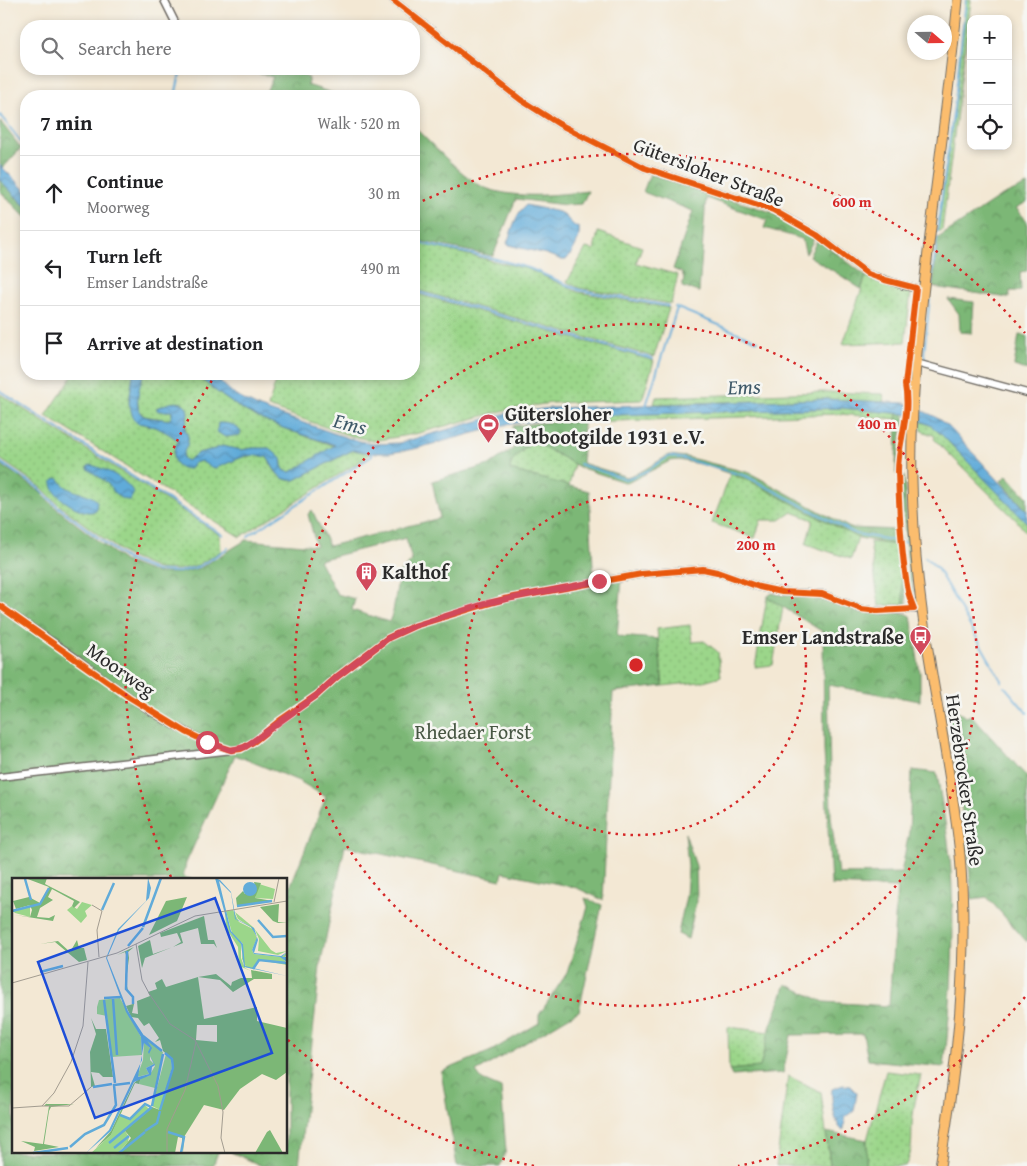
<!DOCTYPE html>
<html lang="en">
<head>
<meta charset="utf-8">
<style>
  :root { --surface:#fff; --page:#f2f2f2; --text:#202124; --muted:#757577; --line:#e0e0e0 }
  body { margin:0; font-family:"Gentium Book Plus",serif; background:var(--page); color:var(--text) }
  .controls { position:absolute; right:15px; top:15px; display:grid; overflow:hidden; border-radius:10px; box-shadow:0 2px 8px #0003 }
  .controls button { width:45px; height:45px; display:grid; place-items:center; padding:0; border:0; border-bottom:1px solid var(--line); background:var(--surface); color:var(--text); font:25px sans-serif }
  .compass { position:absolute; left:907px; top:15px; width:45px; height:45px; border-radius:50%; background:var(--surface); box-shadow:0 2px 8px #0003; rotate:110deg }
  .stop { position:absolute; width:15px; height:15px; margin:-11px; border:4px solid #d1495b; border-radius:50%; background:#fff }
  .stop.end { background:#d1495b; border-color:#fff; box-shadow:0 1px 5px #0008 }
  .list { margin:0; padding:0; list-style:none }
  h2 { display:flex; justify-content:space-between; align-items:center; height:65px; margin:0; padding:0 20px; font-size:21px }
  h2 small { font-size:16px; font-weight:400; color:var(--muted) }
  .list li { display:grid; grid-template-columns:32px 1fr auto; gap:15px; align-items:center; box-sizing:border-box; height:75px; padding:0 20px; border-top:1px solid var(--line) }
  .list b { display:block; font-size:19px; white-space:nowrap }
  .list p { margin:0; font-size:16px; white-space:nowrap; color:var(--muted) }
  .list em { font-size:16px; font-style:normal; color:var(--muted) }
  .icon { flex:none; width:28px; height:28px; fill:none; stroke:currentColor; stroke-width:2; stroke-linecap:round; stroke-linejoin:round }
  .map { position:relative; flex:none; width:1027px; height:1166px; overflow:hidden }
  .search { position:absolute; background:var(--surface); box-shadow:0 2px 8px #0003; left:20px; top:20px; width:400px; height:55px; display:flex; align-items:center; gap:12px; box-sizing:border-box; padding:0 18px; border-radius:20px; color:var(--muted); font-size:19px }
  .panel { position:absolute; background:var(--surface); box-shadow:0 2px 8px #0003; left:20px; top:90px; width:400px; height:290px; border-radius:20px }
  .map>svg:first-child { display:block }
</style>
</head>
<body>
<div class="map">
<svg width="1027" height="1166" viewBox="0 0 1027 1166">
  <defs>
    <pattern id="grass-dots" width="8" height="8" patternUnits="userSpaceOnUse" patternTransform="scale(1.25)"><rect width="8" height="8" fill="#9bd68a"/><path d="M2 2h.1M6 6h.1" fill="none" stroke="#86b877" stroke-width="1.8" stroke-linecap="round"/></pattern>
    <pattern id="forest-crowns" width="20" height="18" patternUnits="userSpaceOnUse" patternTransform="scale(1.25)"><rect width="20" height="18" fill="#7cb776"/><path d="M2 6a3 3 0 1 1 6 0M12 15a3 3 0 1 1 6 0" fill="none" stroke="#669561"/></pattern>
    <pattern id="water-waves" width="16" height="10" patternUnits="userSpaceOnUse" patternTransform="scale(1.25)"><rect width="16" height="10" fill="#61abd9"/><path d="M0 5q4-4 8 0t8 0" fill="none" stroke="#508bb0"/></pattern>
  </defs>
  <rect width="100%" height="100%" fill="#f6f6f2"/>
  <filter id="ink" filterUnits="userSpaceOnUse"><feTurbulence type="fractalNoise" baseFrequency=".02" numOctaves="2"/><feDisplacementMap in="SourceGraphic" scale="10" xChannelSelector="R" yChannelSelector="G"/><feConvolveMatrix kernelMatrix="1 2 1 2 8 2 1 2 1" color-interpolation-filters="sRGB"/></filter>
  <filter id="wash" filterUnits="userSpaceOnUse"><feTurbulence type="fractalNoise" baseFrequency=".0096" numOctaves="4" result="noise"/><feDisplacementMap in="SourceGraphic" scale="20" xChannelSelector="R" yChannelSelector="G"/><feGaussianBlur stdDeviation="1.12" result="paint"/><feColorMatrix in="noise" values="0 0 0 0 0 0 0 0 0 0 0 0 0 0 0 0 0 1.4 0 .05"/><feComposite in="paint" operator="in"/></filter>
  <g filter="url(#wash)">
    <rect width="100%" height="100%" fill="#f3e8d4"/>
    <g fill="url(#grass-dots)" stroke="#63805a">
      <path d="M966 0H971L942 231H938L956 99Z"/>
      <path d="M598 232 642 247 636 263 678 275 671 304 579 288 567 282 586 248 594 250Z"/>
      <path d="M417 243 528 269 578 292 669 308 654 357 414 289V244Z"/>
      <path d="M866 276 883 285 911 291 905 342 843 344Z"/>
      <path d="M414 293 654 361 642 400 551 403 506 410 415 434 373 441 348 435 268 407 278 374H414Z"/>
      <path d="M74 374H133L129 403 137 423C154 425 166 431 179 441L175 446 173 458 194 463 201 461 216 468C233 460 248 452 267 457 274 469 278 482 295 480L353 450 370 453 365 458 240 537 46 416Z"/>
      <path d="M144 374H196C214 391 233 405 255 416 279 428 310 437 335 446L291 472 285 471 282 466 281 458 253 448 241 450 222 446 215 449 198 453 187 461 183 458V452L188 440 185 427 188 412 183 404 164 411H172V416L169 420 144 416C133 407 138 385 144 374Z"/>
      <path d="M826 392 883 394 885 402 826 399 654 404 656 397Z"/>
      <path d="M0 394 220 535 221 551 198 565 178 570 157 569 127 556 59 505 41 487 0 459Z"/>
      <path d="M842 408 897 413 896 419 840 414 583 422 582 416Z"/>
      <path d="M920 421 930 425 941 434 1022 518 1027 523V534L1017 521 934 439 935 436 922 431Z"/>
      <path d="M533 440 574 464 569 486 510 470 511 462Z"/>
      <path d="M731 473 748 480 858 538 851 559 806 544 813 520 792 512 780 520H761L755 538 712 523Z"/>
      <path d="M870 542 898 545 904 604 879 606Z"/>
      <path d="M767 597 783 607 773 665 755 667Z"/>
      <path d="M690 625 692 642 704 641 718 652 721 676 700 682 663 686 657 629Z"/>
      <path d="M728 1027 769 1032 760 1068 729 1070Z"/>
      <path d="M886 1071 921 1075C918 1088 915 1101 913 1115 910 1131 915 1151 905 1166H866L867 1140Z"/>
      <path d="M788 1076 821 1092 830 1166H776Z"/>
    </g>
    <g fill="url(#forest-crowns)" stroke="#547150" fill-rule="evenodd">
      <path d="M220 69H289L309 78 307 85 342 96H264L273 77 241 69Z"/>
      <path d="M0 121 21 148 3 168 0 165Z"/>
      <path d="M414 127C431 143 467 182 488 189 519 199 556 195 588 191L582 204 565 205 516 199 493 256 414 240Z"/>
      <path d="M650 174 771 212 815 237 806 254 802 239 764 228 767 220 706 198 699 292 682 287 684 278 682 273 673 269 693 211 643 192Z"/>
      <path d="M0 180 26 207V218L0 191Z"/>
      <path d="M1027 185V202L1016 208 1027 221V271L1020 272 1021 291H1010L1009 298 933 287 938 238 1000 197Z"/>
      <path d="M818 239 866 276 861 289 840 275 809 256Z"/>
      <path d="M948 299 974 302 972 333 960 332 959 314Z"/>
      <path d="M1019 335 1027 336V370L1014 366Z"/>
      <path d="M897 413 905 414 904 424 902 427 896 474Z"/>
      <path d="M549 422H583L582 463 627 477 642 471 669 455 686 457 750 473 850 528 899 530 907 604H904L897 545 858 538 748 480 704 465 679 460 670 461 627 483 579 467 532 440 511 462 510 470 589 491 594 585 622 579 617 636 658 639 663 686 613 692 603 900 577 888 503 872 501 880 345 846 320 966 299 1166H262L231 1152H286V897L326 797 299 781 235 755 186 863 183 877 194 880H14V1152H218L213 1166H0V464L38 490 56 508 124 561 155 573H179L200 568 246 540 316 546 308 514 312 510 329 546 440 518 432 481 489 465 514 448 513 426ZM406 538 412 561 399 573 393 612 389 622 352 610 355 599 337 594 319 560Z"/>
      <path d="M1007 475 1027 497V511L1001 481Z"/>
      <path d="M900 476H904L908 536 914 599 910 592Z"/>
      <path d="M772 593C788 597 803 593 818 596 838 600 857 610 877 613 888 615 902 609 911 616L920 673V701L828 685 831 816 838 874 901 873 909 832 912 770 937 773C941 801 947 829 950 857 956 926 952 997 944 1067L868 1060 863 1034 791 1035 783 1073 732 1076 729 1070 760 1067 770 1028 786 984 824 1002 889 1006 897 888 831 885 824 750 823 632 767 597Z"/>
      <path d="M947 705 966 717 971 715 1027 777V942L987 897 972 899 968 855Z"/>
      <path d="M685 833 696 866 697 899 688 939 678 934 686 896 688 867Z"/>
      <path d="M585 898 602 905 579 1011 476 1072 482 1080 501 1088 506 1151 500 1166H457L441 1072 491 1051 539 1023V1015L567 973 588 907Z"/>
      <path d="M826 1132 867 1140 866 1166H839L830 1164Z"/>
    </g>
    <g fill="url(#water-waves)" stroke="#466b82">
      <path d="M0 165 26 191V207L0 180Z"/>
      <path d="M526 205 559 212C568 216 570 225 579 228 581 239 573 252 566 260H562L546 254 508 245 507 243C512 231 515 214 526 205Z"/>
      <path d="M133 374H144C140 382 132 411 144 416 152 419 162 418 169 420L172 416V411H158L156 408C165 404 187 395 188 413 188 418 185 423 185 429 186 432 189 436 188 440 188 447 183 450 183 458L187 461 198 453 215 449 222 446 241 450 253 448H269L281 458 282 466 285 471 291 472 335 445C310 437 278 428 255 416 233 405 214 391 196 374H212L236 396 260 408 348 438 372 444 399 443 507 413 551 408 826 399 905 403 934 416 948 426 1027 511V523L941 434 930 425 905 414 842 408 582 416 508 424 414 449 389 453H370L353 450 295 480C278 482 275 469 267 457L258 455 245 456 216 468 210 467 201 461 194 463 190 469C181 469 176 466 173 458L175 446 179 441C166 431 154 425 137 423L133 418 129 403Z"/>
      <path d="M218 423C228 423 235 424 241 432L240 435 225 437 217 432Z"/>
      <path d="M91 465C108 470 125 478 134 493L130 500C119 501 114 492 108 484 102 478 94 474 88 469V466Z"/>
      <path d="M57 478C61 480 61 483 65 486 74 494 88 491 97 501L96 510C92 512 88 513 84 511 73 508 51 495 52 482Z"/>
      <path d="M843 1085 850 1086 857 1093 854 1111 845 1118 844 1129 842 1130C834 1123 831 1099 832 1089Z"/>
    </g>
    <g fill="none" stroke-linecap="round" stroke-linejoin="round">
      <g stroke="#61abd9" stroke-width="2">
        <path d="M175 96 181 69"/>
        <path d="M0 115 26 148"/>
        <path d="M937 232 955 99 966 0"/>
        <path d="M414 242 496 259 529 268 579 290 668 306"/>
        <path d="M931 285 937 238"/>
        <path d="M414 291 653 359"/>
        <path d="M675 307 758 341"/>
        <path d="M928 361 925 358 924 354 930 296"/>
        <path d="M0 391 223 535"/>
        <path d="M646 406 677 308"/>
        <path d="M0 462 40 489 57 506 126 559 156 571 179 572 200 566 228 548"/>
        <path d="M579 464 626 479 647 471 658 463 670 456 684 459 746 476 856 534 908 543"/>
        <path d="M248 536 372 456V451"/>
        <path d="M925 557 937 568 1002 682"/>
        <path d="M1005 687 1027 713"/>
      </g>
    </g>
  </g>
  <g filter="url(#ink)">
    <g fill="none" stroke-linecap="round" stroke-linejoin="round">
      <defs>
        <g id="minor">
          <path d="M164 0 177 26"/>
          <path d="M393 0 521 100 559 124 645 168 773 210 817 235 868 274 902 285 923 290"/>
          <path d="M916 363 1027 393"/>
          <path d="M0 606C24 623 49 639 73 656 121 691 170 730 227 749"/>
          <path d="M0 777 241 749 255 741 279 721 317 695 338 676 388 638 414 626 504 599 642 574 703 569 717 572 759 587 782 592 822 594 861 609 878 611 921 609"/>
        </g>
        <path id="major" d="M940 1166C957 1064 969 959 960 855 952 773 933 692 922 610 916 567 913 524 912 481 910 404 919 327 928 252 938 168 950 84 958 0"/>
      </defs>
      <use href="#minor" stroke="#716d66" stroke-width="9"/>
      <use href="#major" stroke="#716d66" stroke-width="11"/>
      <use href="#minor" stroke="#fff" stroke-width="6"/>
      <use href="#major" stroke="#fbbd6e" stroke-width="9"/>
      <defs>
        <path id="cycleway" d="M0 606 129 697 186 732 207 742 231 750 241 749 255 741 279 721 317 695 338 676 388 638 414 626 504 599 642 574 703 569 717 572 759 587 782 592 822 594 861 609 878 611 914 609C912 603 909 597 908 591 901 554 899 509 898 472 898 440 911 417 905 385L916 288 885 280 868 274 817 235 773 210 645 168 559 124 521 100 393 0"/>
      </defs>
      <use href="#cycleway" stroke="#f6f6f2" stroke-width="9"/>
      <use href="#cycleway" stroke="#e8590c" stroke-width="6"/>
    </g>
  </g>
  <g fill="none" stroke-linecap="round" stroke-linejoin="round" filter="url(#ink)">
    <path stroke="#d1495b" stroke-width="6" d="M207 742 231 750 245 747 317 695 338 676 388 638 414 626 487 603 599 581"/>
  </g>
  <g fill="none" stroke="#d62828" stroke-width="2.5" stroke-dasharray="2.5 5">
    <circle cx="636" cy="665" r="170"/>
    <circle cx="636" cy="665" r="341"/>
    <path d="M1025 997A511 511 0 0 1 738 1166M534 1166A511 511 0 0 1 287 1039M171 877A511 511 0 0 1 215 376M416 204A511 511 0 0 1 1025 333"/>
  </g>
  <defs>
    <symbol id="stadium-pin" viewBox="-11 -11 22 30"><path d="M0 17L-7.5 6A9.5 9.5 0 1 1 7.5 6Z" fill="#d1495b" stroke="#f6f6f2"/><path d="M0-5a6.5 5 0 1 0 0 10a6.5 5 0 1 0 0-10ZM-3.5-1.8h7v3.6h-7Z" fill="#fff"/></symbol>
    <symbol id="building-pin" viewBox="-11 -11 22 30"><path d="M0 17L-7.5 6A9.5 9.5 0 1 1 7.5 6Z" fill="#d1495b" stroke="#f6f6f2"/><path d="M-4-6H4V6H1V3H-1V6H-4ZM-2.5-4.3h1.7v1.8h-1.7ZM.8-4.3h1.7v1.8H.8ZM-2.5-1h1.7V.8h-1.7ZM.8-1h1.7V.8H.8Z" fill="#fff"/></symbol>
    <symbol id="bus-pin" viewBox="-11 -11 22 30"><path d="M0 17L-7.5 6A9.5 9.5 0 1 1 7.5 6Z" fill="#d1495b" stroke="#f6f6f2"/><path d="M-5-6H5V4H4V6H2V4H-2V6H-4V4H-5ZM-3.5-4V0h7V-4ZM-3.5 1.2v1.5H-2V1.2ZM2 1.2v1.5H3.5V1.2Z" fill="#fff"/></symbol>
  </defs>
  <g fill-rule="evenodd">
    <use href="#stadium-pin" x="476" y="412" width="25" height="34"/>
    <use href="#building-pin" x="354" y="560" width="25" height="34"/>
    <use href="#bus-pin" x="908" y="624" width="25" height="34"/>
  </g>
  <g text-anchor="middle" stroke-width="5" stroke-linejoin="round" paint-order="stroke">
    <g font-size="20" fill="#2b2b2b" stroke="#f6f6f2">
      <text transform="translate(709 172) rotate(21)" y="7">Gütersloher Straße</text>
      <text transform="translate(121 670) rotate(35)" y="7">Moorweg</text>
      <text transform="translate(965 780) rotate(82)" y="7">Herzebrocker Straße</text>
    </g>
    <g font-size="20" font-weight="bold" fill="#2b2b2b" stroke="#f6f6f2" text-anchor="start">
      <text x="505" y="421">Gütersloher<tspan x="505" dy="23">Faltbootgilde 1931 e.V.</tspan></text>
      <text x="382" y="579">Kalthof</text>
      <text x="904" y="644" text-anchor="end">Emser Landstraße</text>
    </g>
    <g font-size="20" fill="#475643" stroke="#f6f6f2">
      <text x="473" y="739">Rhedaer Forst</text>
    </g>
    <g font-size="21" font-style="italic" fill="#3e5868" stroke="#f6f6f2">
      <text transform="translate(744 387) rotate(-2)" y="7">Ems</text>
      <text transform="translate(350 424) rotate(14)" y="7">Ems</text>
    </g>
  </g>
  <g transform="translate(12 878)">
    <rect width="275" height="275" fill="#f3e8d4"/>
    <path d="M247 6 263 11 261 21 243 20ZM70 24 80 27 73 33 75 38 69 45 55 32 60 28 65 31ZM18 27V39L3 35 1 33ZM223 34 241 49 259 72 264 75 275 73 266 77 246 73 247 61 243 52 226 41ZM108 120 129 159 130 177 99 179 95 138 85 136V129L87 122ZM131 159 151 174 143 210 127 206 129 199 137 198 143 188 137 176 139 169ZM132 164 138 170V182L142 186 134 190 137 196 125 199 131 182ZM154 176 159 181 160 190 148 232 140 228ZM133 227 138 232 113 253 117 259 116 264 106 275H79L99 257 108 237 118 241Z" fill="#9bd68a"/>
    <path d="M13 0H35L33 6 68 24 62 30 60 28 62 23 40 11 36 19 41 22 28 30 25 39 37 40 43 37 41 43 3 37 18 39 20 32 18 27 4 31 1 23 17 19 28 25 37 9ZM242 4 249 5 243 20 261 23 225 28 224 20 231 13 233 16 244 13ZM175 19 165 43 137 57 154 23ZM267 26 266 44 275 45H266L261 43 248 29ZM192 38 196 62H202L205 70 202 66H189L186 50 168 55 171 65 133 80 130 90 126 68 138 62 141 76 161 69 169 64 165 55 149 59 148 55ZM65 62 67 70H72L75 82 67 84 43 64 28 66 46 63 58 74ZM122 69 116 74 117 80 114 103 116 113 121 118 122 126 120 135 126 136 125 123 138 118 136 114 145 111 143 105 150 101 154 109 186 99 204 96 219 108 220 104 229 100H240L239 92 260 96V101H242L221 114 208 102 186 99 192 141 245 129V143L275 150V194L264 202 250 196 228 211 212 232 192 227 172 259 171 275 170 260 166 259 163 275H107L119 260 113 253 97 265 140 229 148 232 161 190 160 181 151 173 148 162 143 164 147 160 137 145 132 148 126 140 119 139 114 128 121 126 120 118 115 113 114 111 113 100 116 82 113 74 105 77ZM185 147H205V164L184 162ZM79 140 84 151H94L101 199H91L87 195 79 194 83 208 79 209 78 174 84 156ZM129 199 127 206 123 205 99 257 84 270 99 253 122 205ZM43 216 34 226H62L39 229 37 233 32 266 47 269 22 273 23 269 9 263 31 266 37 228H32ZM258 252 271 275H243L255 254Z" fill="#7cb776" fill-rule="evenodd"/>
    <path d="M221 32 227 44 241 51 245 60 240 72 242 76 269 79 275 75 272 81 275 87 247 82 241 91 234 89 230 81 231 66 220 55 214 33ZM213 33 219 55 229 64V80L233 90 239 93 227 88 226 69 214 50Z" fill="#9bd68a"/>
    <path d="M136 0 139 10 137 20 107 52 95 80 116 133 140 170 137 176 143 187 140 189 139 197 122 204 99 253 74 275 97 252 130 182 129 159 114 134 94 80 106 51 134 23ZM132 165 138 170 136 174 142 186 134 190 137 196 126 199ZM203 0 208 2 219 14 224 41 242 50 246 62 242 75 269 78 275 74 270 79H275V84L268 79 242 76 240 72 245 59 239 49 223 41 219 15 207 3 219 53 231 66 233 88 275 98 232 89 229 66 218 54ZM231 11a7 7 0 1 1 14 0a7 7 0 1 1-14 0Z" fill="#61abd9" fill-rule="evenodd"/>
    <path fill="none" stroke="#61abd9" stroke-width="2.5" d="M13 1 19 22M225 28 260 23M90 32 102 5M0 33 28 26 37 10M246 42 261 59 275 58M131 49 149 0M116 68 131 50M115 73 114 111 121 119V126M241 91 247 82 275 85M28 94 51 88M92 120 109 119M101 121 105 177M92 122 103 205M131 158 150 173M81 209 100 206M140 228 151 176M148 232 161 190 160 181 153 175M108 237 118 241 133 226 139 229M133 253 145 245 148 233M156 254 172 259 169 275M97 265 140 229M58 269 73 256 92 247 104 227 102 207 118 205M102 270 117 258M21 275 56 270M107 275 133 254"/>
    <path fill="none" stroke="#a39c90" stroke-width="1" d="M262 24 267 0M80 27 90 33 85 52 87 79M124 66 130 102 138 117 158 146 183 162 206 208 211 234 209 260 213 275M0 105 105 75 183 38 275 23M30 228H57L79 209M0 230 30 228 42 215 59 184 71 148 76 84M155 275V251L173 212 184 164"/>
    <path fill="#1d4ed8" fill-opacity="0.15" stroke="#1d4ed8" stroke-width="2.5" d="M203 20 260 175 83 240 26 84Z"/>
    <rect width="275" height="275" fill="none" stroke="#2b2b2b" stroke-width="2.5"/>
  </g>
  <circle cx="636" cy="665" r="8" fill="#d62828" stroke="#f6f6f2" stroke-width="2.5"/>
  <g font-size="15" text-anchor="middle" font-weight="bold" fill="#d62828" stroke="#f6f6f2" stroke-width="5" stroke-linejoin="round" paint-order="stroke">
    <text x="852" y="207">600 m</text>
    <text x="877" y="429">400 m</text>
    <text x="756" y="550">200 m</text>
  </g>
</svg>
<div class="controls">
<button>+</button>
<button>−</button>
<button><svg class="icon" aria-label="locate" viewBox="0 0 24 24"><circle cx="12" cy="12" r="6"/><path d="M12 2v4M12 18v4M2 12h4M18 12h4"/></svg></button>
</div>
<svg class="compass" viewBox="-18 -18 36 36"><path d="M0-13l5 13h-10z" fill="#e53935"/><path d="M0 13l5-13h-10z" fill="#757577"/></svg>
<div class="stop" style="left:207px;top:742px"></div>
<div class="stop end" style="left:599px;top:581px"></div>
<div class="search"><svg class="icon" aria-label="search" viewBox="0 0 24 24"><circle cx="10" cy="10" r="6"/><path d="M15 15l6 6"/></svg>Search here</div>
<section class="panel">
<h2>7 min<small>Walk · 520 m</small></h2>
<ul class="list">
<li><svg class="icon" aria-label="ahead" viewBox="0 0 24 24"><path d="M12 20V5M6 11l6-6 6 6"/></svg><div><b>Continue</b><p>Moorweg</p></div><em>30 m</em></li>
<li><svg class="icon" aria-label="left" viewBox="0 0 24 24"><path d="M17 20v-9H6M10 6l-5 5 5 5"/></svg><div><b>Turn left</b><p>Emser Landstraße</p></div><em>490 m</em></li>
<li><svg class="icon" aria-label="arrive" viewBox="0 0 24 24"><path d="M6 21V4h12l-3 4 3 4H6"/></svg><div><b>Arrive at destination</b></div></li>
</ul>
</section>
</div>
</body>
</html>
